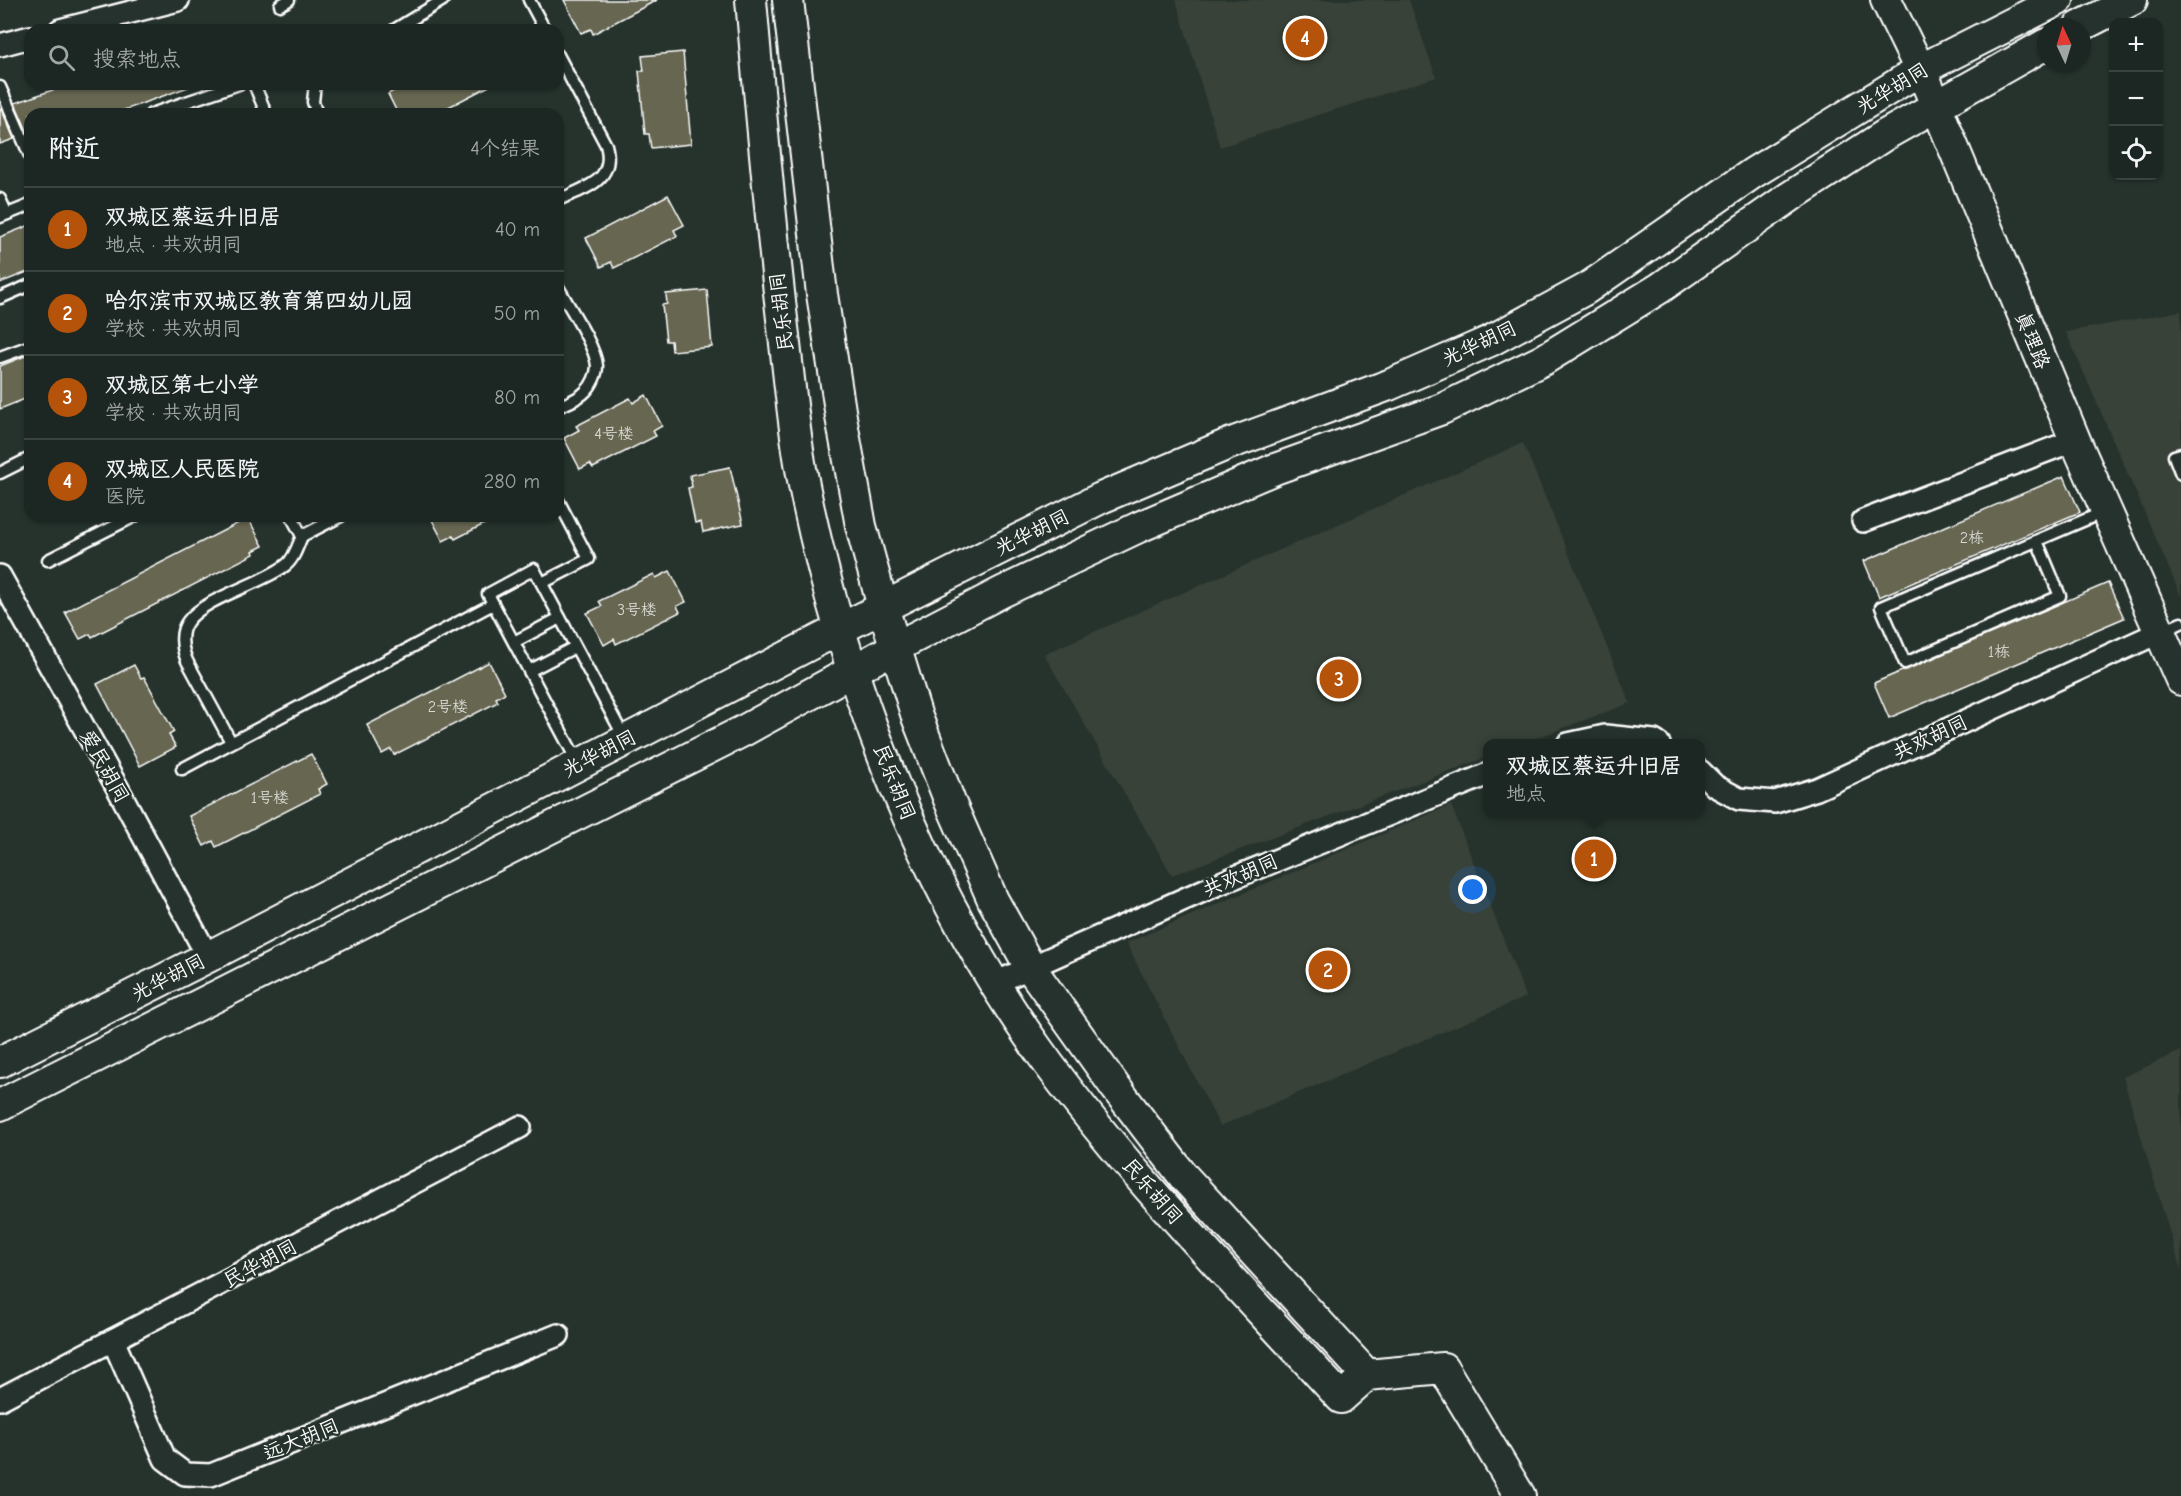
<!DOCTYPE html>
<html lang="zh">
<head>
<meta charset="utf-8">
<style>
  :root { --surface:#1c2622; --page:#252e2a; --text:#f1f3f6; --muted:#a0a5a5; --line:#3a4340; --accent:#b45309 }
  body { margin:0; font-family:"Comic Neue","LXGW WenKai TC",sans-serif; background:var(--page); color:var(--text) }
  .controls { position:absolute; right:18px; top:18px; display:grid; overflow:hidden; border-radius:12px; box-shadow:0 2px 4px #0004 }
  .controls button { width:54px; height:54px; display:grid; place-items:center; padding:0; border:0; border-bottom:2px solid var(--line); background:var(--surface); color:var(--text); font:30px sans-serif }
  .compass { position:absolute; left:2037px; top:18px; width:54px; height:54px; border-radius:50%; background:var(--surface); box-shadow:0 2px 4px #0004; rotate:356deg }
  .you { position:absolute; left:1473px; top:890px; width:21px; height:21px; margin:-15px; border:4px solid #fff; border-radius:50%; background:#1a73e8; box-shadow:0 0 0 9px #1a73e833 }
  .badge { display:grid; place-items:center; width:39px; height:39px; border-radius:50%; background:var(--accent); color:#fff; font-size:20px; font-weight:700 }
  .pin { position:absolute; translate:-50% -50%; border:3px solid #fff; box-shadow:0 2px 6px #0006 }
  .popup { position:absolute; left:1483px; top:739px; width:222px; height:78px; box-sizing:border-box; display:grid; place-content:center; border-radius:12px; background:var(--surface); filter:drop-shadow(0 2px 4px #0005); font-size:20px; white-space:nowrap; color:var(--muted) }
  .popup b { font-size:22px; color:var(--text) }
  .popup::after { content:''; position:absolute; left:50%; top:100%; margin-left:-12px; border:12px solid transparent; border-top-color:var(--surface) }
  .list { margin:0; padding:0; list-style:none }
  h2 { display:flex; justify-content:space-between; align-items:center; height:78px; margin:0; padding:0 24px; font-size:26px }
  h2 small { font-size:20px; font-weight:400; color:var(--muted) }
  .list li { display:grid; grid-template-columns:39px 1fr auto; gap:18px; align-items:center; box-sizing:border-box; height:84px; padding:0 24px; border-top:2px solid var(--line) }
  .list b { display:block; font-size:22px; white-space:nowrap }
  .list p { margin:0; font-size:20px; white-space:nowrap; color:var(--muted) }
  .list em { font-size:20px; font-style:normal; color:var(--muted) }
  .icon { flex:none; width:33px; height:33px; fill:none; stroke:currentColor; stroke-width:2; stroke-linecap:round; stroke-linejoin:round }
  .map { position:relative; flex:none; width:2181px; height:1496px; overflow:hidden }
  .search { position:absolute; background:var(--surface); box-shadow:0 2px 4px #0004; left:24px; top:24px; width:540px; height:66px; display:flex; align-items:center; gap:15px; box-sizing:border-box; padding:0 21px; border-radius:18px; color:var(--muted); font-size:22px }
  .panel { position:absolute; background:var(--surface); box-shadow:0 2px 4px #0004; left:24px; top:108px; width:540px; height:414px; border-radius:18px }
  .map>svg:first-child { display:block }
</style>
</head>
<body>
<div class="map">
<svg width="2181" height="1496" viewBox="0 0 2181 1496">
  <rect width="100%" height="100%" fill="#26332d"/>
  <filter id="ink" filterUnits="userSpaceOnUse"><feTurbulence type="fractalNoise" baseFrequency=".0167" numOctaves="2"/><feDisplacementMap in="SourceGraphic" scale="12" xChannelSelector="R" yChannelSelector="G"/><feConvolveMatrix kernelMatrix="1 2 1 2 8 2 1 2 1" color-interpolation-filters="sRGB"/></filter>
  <g filter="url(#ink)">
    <g fill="#394238">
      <path d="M1176 0H1409L1436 77 1220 147Z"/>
      <path d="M2181 311V596L2066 332Z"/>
      <path d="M1523 443 1630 703 1523 743 1488 744 1487 757 1172 875 1044 654Z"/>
      <path d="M1451 805 1526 997 1220 1126 1126 943Z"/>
      <path d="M2181 1051V1270L2123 1077Z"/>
    </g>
    <g fill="#666651" stroke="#fff" stroke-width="1.5">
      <path d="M564 0H657L593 34 591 29 581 33Z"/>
      <path d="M683 52 691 144 651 148 649 134H645L639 71H644L642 56Z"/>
      <path d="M70 84H191V86L113 114H30V133H28L15 103Z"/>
      <path d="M406 84H493L435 114H398L388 94Z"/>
      <path d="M1 108 14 139 0 144V109Z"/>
      <path d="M668 195 684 225 674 230 677 236 614 268 611 262 601 267 586 238Z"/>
      <path d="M30 225V271L0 283V237Z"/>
      <path d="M707 290 712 347 672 351 671 341H666L662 305 667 304 666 294Z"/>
      <path d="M30 354V397L0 409V366Z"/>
      <path d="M646 395 662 426 653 431 656 436 593 468 590 464 580 469 564 438 579 430 576 426 630 398 633 403Z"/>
      <path d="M730 467 743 524 703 532 701 522 695 523 688 488 692 487 690 475Z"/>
      <path d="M2064 476 2080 512 1879 597 1864 561Z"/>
      <path d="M430 516H500L455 539 453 536 443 541Z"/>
      <path d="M248 518 263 546 253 551 254 554 92 637 90 634 80 639 65 612Z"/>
      <path d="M670 571 686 602 677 606 680 612 616 644 614 639 604 645 587 613 602 606 599 601 654 574 656 578Z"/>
      <path d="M2108 583 2124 618 1889 718 1874 683Z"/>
      <path d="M489 662 505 693 496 698 498 702 394 755 391 749 382 754 367 725Z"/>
      <path d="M134 665 141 678 144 677 174 732 169 735 176 747 140 766 97 684Z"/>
      <path d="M311 754 327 784 318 789 320 794 216 847 213 841 204 846 189 816Z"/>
    </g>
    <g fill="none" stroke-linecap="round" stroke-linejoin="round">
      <defs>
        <g id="lane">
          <path d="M529 0 545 30"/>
          <path d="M280 5 289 0"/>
          <path d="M394 30 443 0"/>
          <path d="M558 55 606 145C616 181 585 188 558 200"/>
          <path d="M254 84 266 113 263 114"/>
          <path d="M315 84 313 102 317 114"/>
          <path d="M0 87 30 156"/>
          <path d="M151 114 239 84"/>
          <path d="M0 199 7 214"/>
          <path d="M0 217 30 205"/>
          <path d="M558 287C568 305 596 347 597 366 597 374 592 385 586 391 579 399 567 403 558 407"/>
          <path d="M0 298 30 285"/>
          <path d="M0 357 30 346"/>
          <path d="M2181 454 2174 456 2181 474"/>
          <path d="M0 473 30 458"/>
          <path d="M302 536 341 516"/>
          <path d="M2037 541 2060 596 1905 663 1881 607 2106 511"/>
          <path d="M48 560 135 516"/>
          <path d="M542 583 589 559 558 500"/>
          <path d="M2161 632 2181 623"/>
          <path d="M514 642 560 618"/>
          <path d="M529 671 575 647"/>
          <path d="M231 742 187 661C182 649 179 632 188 621 206 597 262 584 286 565 294 559 298 545 302 536L291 516"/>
          <path d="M578 763 488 594 534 569 625 739"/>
          <path d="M182 769 493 604"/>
        </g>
        <g id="street">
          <path d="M60 30 178 0"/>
          <path d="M0 45 30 37"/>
          <path d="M1863 521 2075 440"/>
          <path d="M0 576 117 787 208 957"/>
          <path d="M1568 744 1605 736 1654 741 1659 744"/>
          <path d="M1700 771 1715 786 1739 799 1775 802 1817 789 2160 632"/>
          <path d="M995 983 1216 885 1488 774"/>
          <path d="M113 1340 165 1459 185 1474 211 1475 558 1335"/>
          <path d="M0 1399 520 1127"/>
        </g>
        <g id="secondary">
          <path d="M751 0C761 115 771 230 785 344 791 396 796 449 807 500 848 692 923 887 1037 1048 1127 1174 1237 1284 1341 1398L1367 1375 1443 1368 1520 1496"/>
          <path d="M788 0 822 294 841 417 861 526 883 607 917 717 950 802 993 900 1030 967 1116 1088 1184 1177 1367 1375"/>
          <path d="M1886 0 1928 86 2075 440 2181 680"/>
          <path d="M2079 27 2132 0"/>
          <path d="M0 1062 208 957 840 629 1101 498 1226 445 1389 385 1490 341 1586 289 1753 173 1920 70 2058 0"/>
          <path d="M0 1105 743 731 896 647 1002 592 1139 527 1275 469 1442 409 1543 360 1660 288 1791 196 1885 135 2046 44"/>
        </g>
      </defs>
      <use href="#lane" stroke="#fff" stroke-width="15"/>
      <use href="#street" stroke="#fff" stroke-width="26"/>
      <use href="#secondary" stroke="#fff" stroke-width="34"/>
      <use href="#lane" stroke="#26332d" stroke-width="10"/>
      <use href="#street" stroke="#26332d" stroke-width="21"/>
      <use href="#secondary" stroke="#26332d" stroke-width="30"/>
    </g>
  </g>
  <g text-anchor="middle" stroke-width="4.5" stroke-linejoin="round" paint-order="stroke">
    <g font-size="16" fill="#d9d9d4">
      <text x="614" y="439">4号楼</text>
      <text x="1972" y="543">2栋</text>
      <text x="637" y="615">3号楼</text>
      <text x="1999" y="657">1栋</text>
      <text x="448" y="712">2号楼</text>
      <text x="270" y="803">1号楼</text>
    </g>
    <g font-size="20" fill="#fff" stroke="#26332d">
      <text transform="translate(1892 88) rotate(-31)" y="7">光华胡同</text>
      <text transform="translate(781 312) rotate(-97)" y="7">民乐胡同</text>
      <text transform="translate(2033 340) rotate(68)" y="7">真理路</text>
      <text transform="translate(1479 343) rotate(-25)" y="7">光华胡同</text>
      <text transform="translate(1032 532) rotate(-26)" y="7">光华胡同</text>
      <text transform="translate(1930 737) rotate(-25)" y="7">共欢胡同</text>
      <text transform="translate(599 753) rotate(-27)" y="7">光华胡同</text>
      <text transform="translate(105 766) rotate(61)" y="7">爱民胡同</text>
      <text transform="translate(895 782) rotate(68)" y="7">民乐胡同</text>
      <text transform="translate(1240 875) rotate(-23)" y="7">共欢胡同</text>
      <text transform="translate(168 977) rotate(-27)" y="7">光华胡同</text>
      <text transform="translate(1153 1191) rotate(49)" y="7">民乐胡同</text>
      <text transform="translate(260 1263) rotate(-28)" y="7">民华胡同</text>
      <text transform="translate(301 1439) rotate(-22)" y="7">远大胡同</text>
    </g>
  </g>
</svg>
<div class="controls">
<button>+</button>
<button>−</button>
<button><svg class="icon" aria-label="locate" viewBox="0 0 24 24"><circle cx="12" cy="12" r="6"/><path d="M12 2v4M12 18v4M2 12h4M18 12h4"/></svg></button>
</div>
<svg class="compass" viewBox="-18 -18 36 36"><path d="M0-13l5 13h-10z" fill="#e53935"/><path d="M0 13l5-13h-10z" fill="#a0a5a5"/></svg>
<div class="you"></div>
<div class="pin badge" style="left:1594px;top:859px">1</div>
<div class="popup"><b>双城区蔡运升旧居</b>地点</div>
<div class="pin badge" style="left:1328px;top:970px">2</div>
<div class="pin badge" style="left:1339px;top:679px">3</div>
<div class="pin badge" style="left:1305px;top:38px">4</div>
<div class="search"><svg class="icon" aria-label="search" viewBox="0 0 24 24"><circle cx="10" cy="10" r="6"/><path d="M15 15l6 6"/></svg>搜索地点</div>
<section class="panel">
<h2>附近<small>4个结果</small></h2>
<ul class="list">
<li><span class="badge">1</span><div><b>双城区蔡运升旧居</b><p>地点 · 共欢胡同</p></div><em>40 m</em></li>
<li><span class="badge">2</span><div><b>哈尔滨市双城区教育第四幼儿园</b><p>学校 · 共欢胡同</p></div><em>50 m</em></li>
<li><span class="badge">3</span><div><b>双城区第七小学</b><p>学校 · 共欢胡同</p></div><em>80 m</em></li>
<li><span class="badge">4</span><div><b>双城区人民医院</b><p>医院</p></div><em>280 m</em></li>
</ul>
</section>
</div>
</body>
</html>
